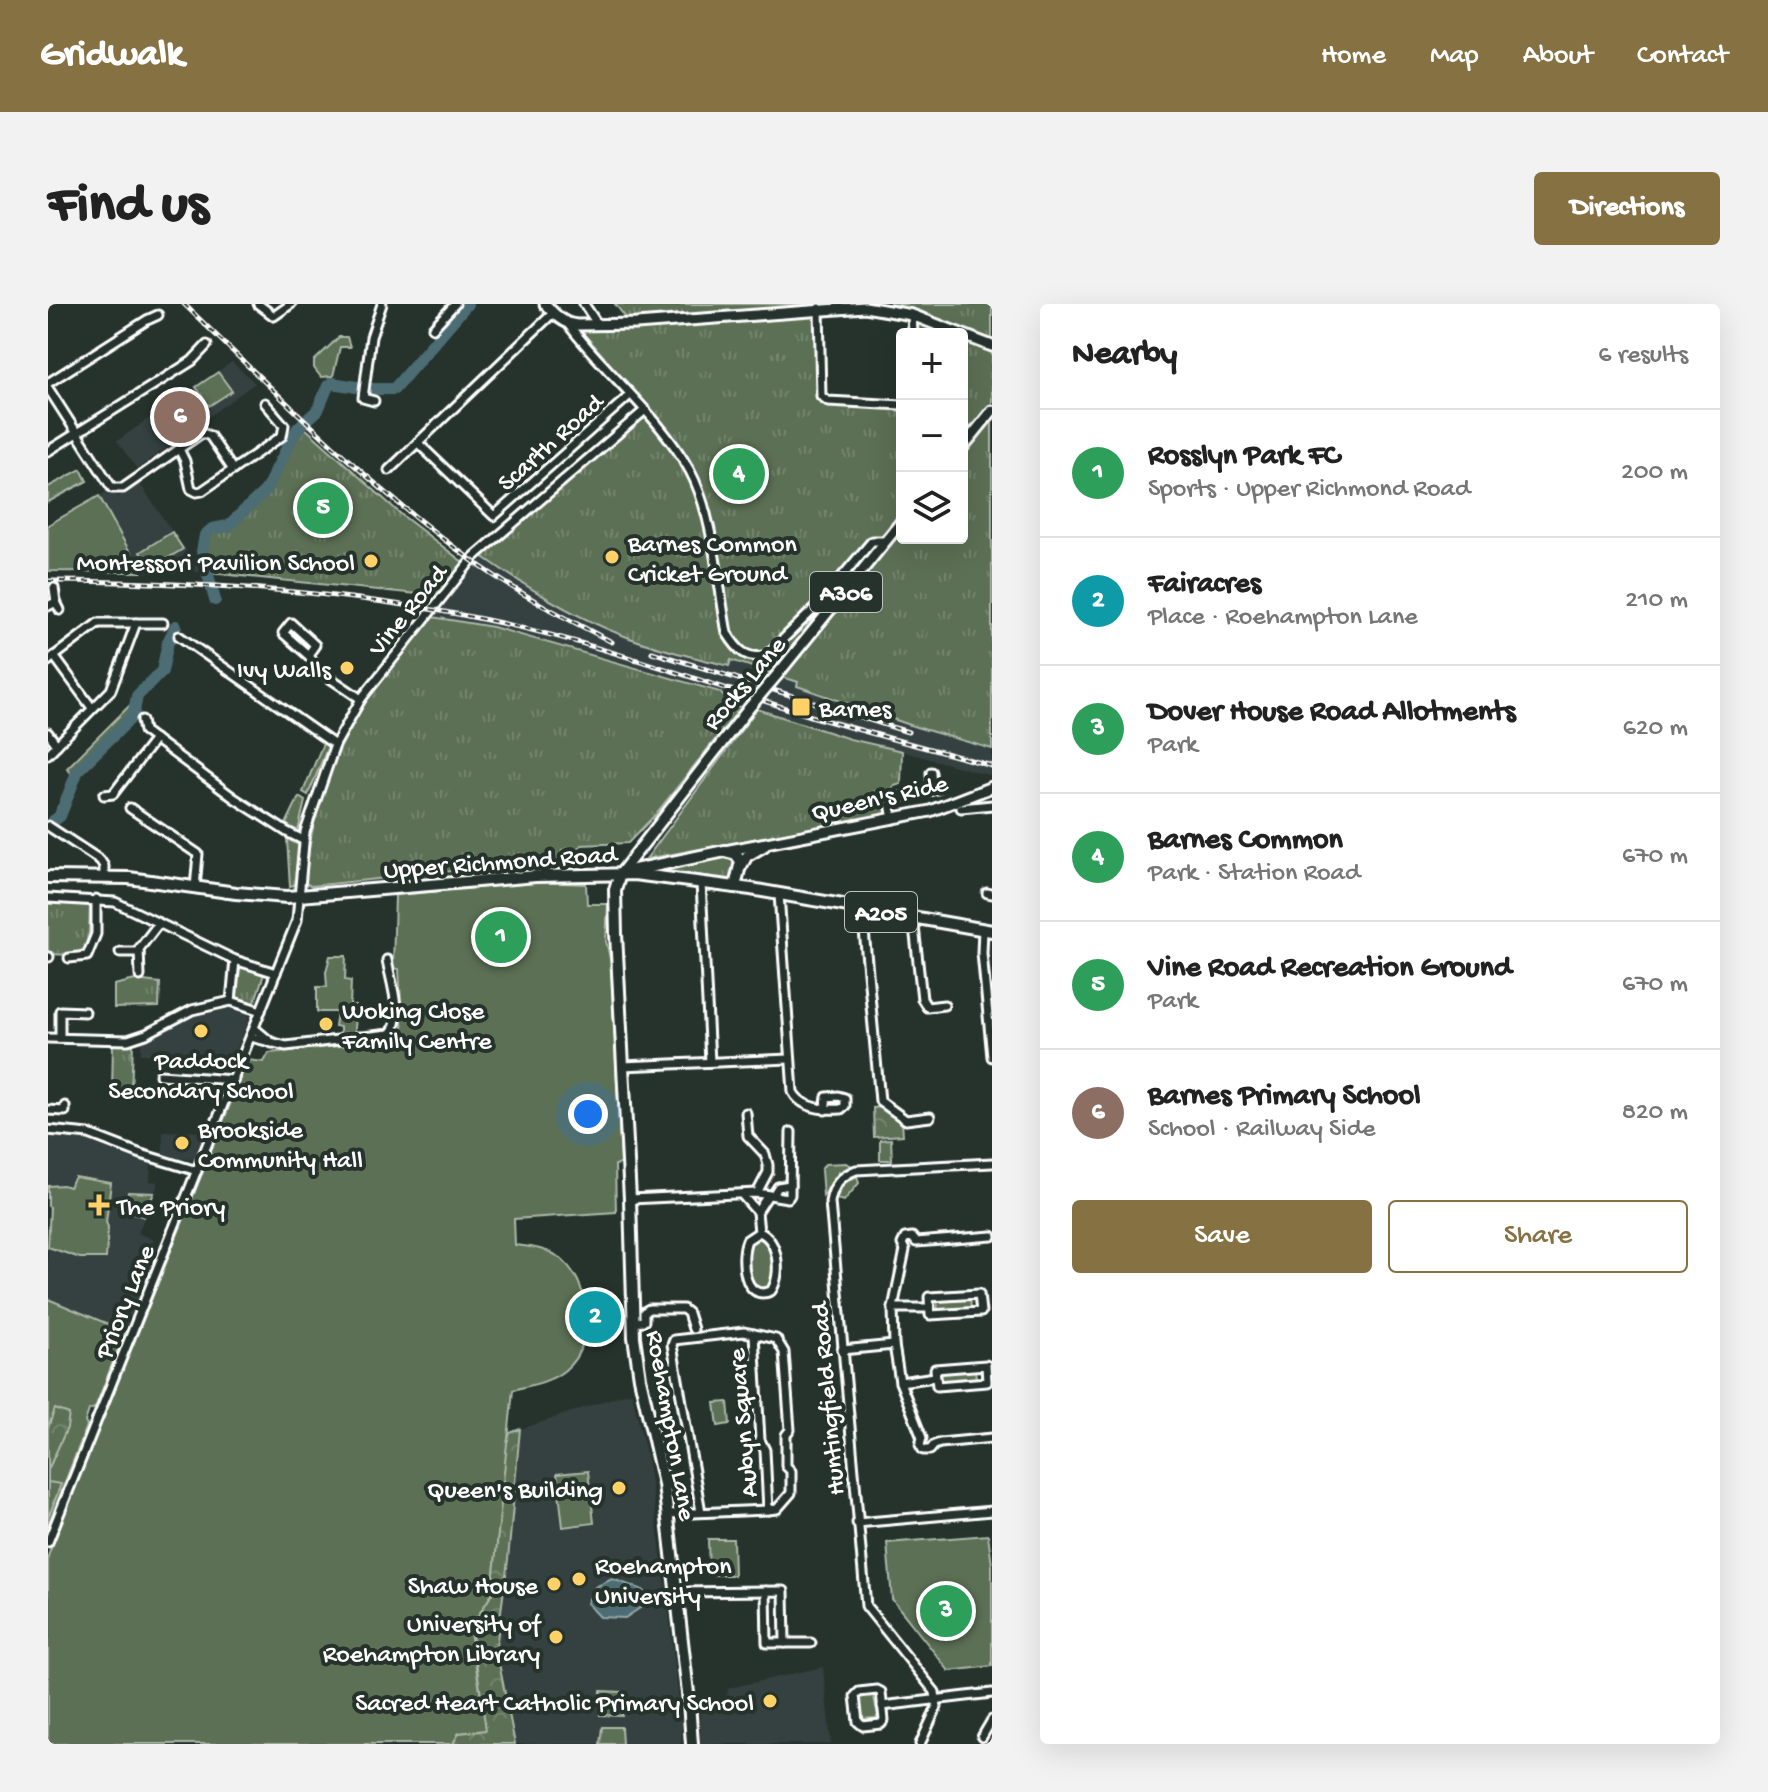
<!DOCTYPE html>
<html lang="en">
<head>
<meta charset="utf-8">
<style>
  :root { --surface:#fff; --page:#f2f2f2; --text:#222; --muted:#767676; --line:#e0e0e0; --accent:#857141 }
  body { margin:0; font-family:"Gochi Hand",sans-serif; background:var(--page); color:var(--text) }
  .controls { position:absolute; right:24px; top:24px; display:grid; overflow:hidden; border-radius:8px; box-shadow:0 8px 32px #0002 }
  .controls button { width:72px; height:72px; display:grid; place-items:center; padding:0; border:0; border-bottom:2px solid var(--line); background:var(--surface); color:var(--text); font:40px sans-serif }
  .you { position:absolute; left:540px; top:810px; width:28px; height:28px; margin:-20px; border:6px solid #fff; border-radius:50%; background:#1a73e8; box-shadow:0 0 0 12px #1a73e833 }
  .badge { display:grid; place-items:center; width:52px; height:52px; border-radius:50%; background:var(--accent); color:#fff; font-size:26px; font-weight:700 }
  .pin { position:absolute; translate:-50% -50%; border:4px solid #fff; box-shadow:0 2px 8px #0006 }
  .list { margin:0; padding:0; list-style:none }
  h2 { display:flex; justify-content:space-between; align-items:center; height:104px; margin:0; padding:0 32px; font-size:34px }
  h2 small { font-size:26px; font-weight:400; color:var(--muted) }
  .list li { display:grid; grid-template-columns:52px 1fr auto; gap:24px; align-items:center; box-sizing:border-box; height:128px; padding:0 32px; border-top:2px solid var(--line) }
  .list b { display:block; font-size:30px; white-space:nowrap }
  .list p { margin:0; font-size:26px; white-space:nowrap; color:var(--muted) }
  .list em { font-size:26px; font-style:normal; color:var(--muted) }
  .actions { display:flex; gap:16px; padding:24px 32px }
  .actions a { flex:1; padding:18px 0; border:2px solid var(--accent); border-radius:8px; text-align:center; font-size:28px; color:var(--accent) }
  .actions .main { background:var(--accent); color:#fff }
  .icon { flex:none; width:44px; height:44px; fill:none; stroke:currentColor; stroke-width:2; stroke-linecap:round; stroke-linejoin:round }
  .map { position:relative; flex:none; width:944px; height:1440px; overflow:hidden; border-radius:8px }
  header { display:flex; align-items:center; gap:48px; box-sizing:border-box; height:112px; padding:0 40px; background:var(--accent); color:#fff }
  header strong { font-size:38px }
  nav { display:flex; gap:44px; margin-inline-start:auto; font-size:28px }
  .intro { display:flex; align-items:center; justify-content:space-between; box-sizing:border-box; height:192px; padding:0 48px }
  h1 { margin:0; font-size:56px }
  .button { padding:20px 36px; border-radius:8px; background:var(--accent); color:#fff; font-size:28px; font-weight:700 }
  main { display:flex; gap:48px; padding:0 48px }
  aside { flex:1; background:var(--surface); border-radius:8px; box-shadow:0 8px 32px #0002 }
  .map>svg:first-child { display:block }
</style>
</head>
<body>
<header>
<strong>Gridwalk</strong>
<nav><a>Home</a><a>Map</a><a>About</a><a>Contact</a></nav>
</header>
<div class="intro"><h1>Find us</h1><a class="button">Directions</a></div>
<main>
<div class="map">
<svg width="944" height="1440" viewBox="0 0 944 1440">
  <defs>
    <pattern id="forest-crowns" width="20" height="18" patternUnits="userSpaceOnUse" patternTransform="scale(2)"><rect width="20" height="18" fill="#5b7054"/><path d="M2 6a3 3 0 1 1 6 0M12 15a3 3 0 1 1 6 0" fill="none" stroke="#74856e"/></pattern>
    <pattern id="park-tufts" width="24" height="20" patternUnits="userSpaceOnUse" patternTransform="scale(2)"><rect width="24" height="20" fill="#5b7054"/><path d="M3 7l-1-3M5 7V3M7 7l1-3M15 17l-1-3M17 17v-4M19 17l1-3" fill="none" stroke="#74856e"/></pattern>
  </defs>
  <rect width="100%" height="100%" fill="#26332d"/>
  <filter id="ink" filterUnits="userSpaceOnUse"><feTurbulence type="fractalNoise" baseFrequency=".0125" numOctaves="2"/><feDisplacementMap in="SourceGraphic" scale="16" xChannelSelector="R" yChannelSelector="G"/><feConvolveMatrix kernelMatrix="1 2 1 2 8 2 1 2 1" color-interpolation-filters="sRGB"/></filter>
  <g filter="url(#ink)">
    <g fill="#364040">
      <path d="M184 58 207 79 89 165 69 137 117 103 112 93 115 90 122 100Z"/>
      <path d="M92 180 133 241 156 268H93L51 192 62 186 70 193Z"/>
      <path d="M434 252 484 287 573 331 658 358 680 362 682 356 751 379 750 382 868 423 944 445V472L681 400 672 388 564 356 445 323 384 313 424 260Z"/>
      <path d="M178 702 201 708 200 718 181 763H146L145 751 93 750V736L134 714 155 706Z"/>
      <path d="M107 780 160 782V792L107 790Z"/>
      <path d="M115 827 157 828 145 856 115 852Z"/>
      <path d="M0 830 40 833 103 858 102 877 109 878V883L90 929 106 936 101 947 103 962 77 1027 0 995Z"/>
      <path d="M579 1089 584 1090 600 1158 618 1286 634 1424 633 1440H405L462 1129Z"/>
      <path d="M775 1363 783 1440H653L651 1402 678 1393 681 1384Z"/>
    </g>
    <g fill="#5b7054" stroke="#adb8aa" stroke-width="2">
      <path d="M291 33H299L302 43H292L285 72 273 73 266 64V57Z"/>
      <path d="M170 68 184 87 161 102 148 83Z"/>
      <path d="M33 165 39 177 0 198V183Z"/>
      <path d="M51 192 93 268 0 267V221Z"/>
      <path d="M124 228 135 245 102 265 92 248Z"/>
      <path d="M85 398 83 412 24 470 19 464Z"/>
      <path d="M276 437 281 440 260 491 255 488Z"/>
      <path d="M251 493 257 497 250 527 238 520Z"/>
      <path d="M239 535 251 541 246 581 242 582Z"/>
      <path d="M494 578 538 580 539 600H560L558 637 563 659 573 860 567 861 568 908 466 915 467 941C481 943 497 944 509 952 543 975 550 1038 517 1066 503 1078 483 1081 465 1086L444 1290 423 1323 422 1328 439 1427 411 1429 405 1440H0V1252L200 756 216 758 221 749 330 738 355 732 351 665 345 664 347 591Z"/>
      <path d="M282 652H298L297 676 303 677 302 702H308L307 727 319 728 292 731V723L287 722 289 708H269V683H279L278 668Z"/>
      <path d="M843 835 844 856H832V836Z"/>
      <path d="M798 859 804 862 791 868 775 892 773 866 777 860Z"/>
      <path d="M809 872 811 879 796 897 788 895 796 879Z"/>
      <path d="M27 873 63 879 58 918 60 923 58 954H32L0 943 2 903 0 902V882L15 881 21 883Z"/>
      <path d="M80 888 106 889 96 913 77 906Z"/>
      <path d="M707 933H715L722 942 725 977 719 986H709L702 978 699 944Z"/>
      <path d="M922 992 923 1006 890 1008 889 995Z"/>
      <path d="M0 995 77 1027 47 1104 41 1106 37 1118 39 1122 0 1221Z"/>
      <path d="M927 1063 928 1076 894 1079 893 1065Z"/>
      <path d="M680 1098 682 1120 670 1122 667 1099Z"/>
      <path d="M540 1167 546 1219 515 1223 509 1170Z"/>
      <path d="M940 1231 944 1261V1362L901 1367 844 1295 839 1239Z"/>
      <path d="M660 1235H685L686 1271H661Z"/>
      <path d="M553 1387 574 1388V1412L552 1411Z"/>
      <path d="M825 1389 830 1411 828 1414 814 1415 810 1393Z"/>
      <path d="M554 1423H573L574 1440H552Z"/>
    </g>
    <g fill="url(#forest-crowns)" stroke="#adb8aa" stroke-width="2">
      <path d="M835 803 854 818 855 831 826 833 825 804Z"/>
      <path d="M7 1105 21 1110 19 1124 0 1166V1124Z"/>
      <path d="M472 1125 460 1256 448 1344 467 1440H405L411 1429 438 1426 423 1323 444 1290 459 1139 462 1129Z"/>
      <path d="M0 1178 13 1180 0 1214Z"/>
    </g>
    <g fill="url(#park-tufts)" stroke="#adb8aa" stroke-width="2" fill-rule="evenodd">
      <path d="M567 0H944V445L868 423 749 382 750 378 683 356 681 362C645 353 609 345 574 331 524 312 478 283 434 252L603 107 536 30 535 26 538 24 579 23 578 14ZM815 6 859 15V30H914V234H854V96L780 93 775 90 776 9Z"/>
      <path d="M256 123 355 212 416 259 389 292 162 269 158 250 161 232 185 222 213 196 223 184 246 137Z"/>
      <path d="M384 313 445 323 672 388 675 392 684 395 682 400 693 403 607 511 580 539 533 541 531 545 514 546 515 562 505 558H491L263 582 258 579C262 476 315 387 384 313Z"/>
      <path d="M709 405 802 435 854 447 853 480 846 482C840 490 839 500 840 510L598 555Z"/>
      <path d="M676 551 685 553 688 558 684 574 680 575 608 566Z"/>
      <path d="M0 598 42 599 41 630 36 645 25 651 0 650Z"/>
      <path d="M192 663 216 670 206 700 190 694 187 690Z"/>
      <path d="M87 676 112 679 111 703 66 704V681Z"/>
      <path d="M65 739 85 740 83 789 64 788Z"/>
    </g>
    <path fill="#4c6d73" stroke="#94a7ab" stroke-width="2" d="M564 1275 593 1285 601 1293V1298L577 1314 552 1313 539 1299 547 1283Z"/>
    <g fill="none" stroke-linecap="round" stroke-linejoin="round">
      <g stroke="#94a7ab" stroke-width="2">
        <path d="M156 226 157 231"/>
        <path d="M7 513 10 502"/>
      </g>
      <g stroke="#4c6d73" stroke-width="12">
        <path d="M167 296 157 260 154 247 157 231 164 225 180 222 218 186 244 134 250 124 270 106 280 82 284 79 321 85H346L419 0"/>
        <path d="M4 518 12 512 30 466 85 412 89 392 114 367 120 338 128 322"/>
      </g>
      <defs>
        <g id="minor">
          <path d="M210 0 226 12 243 0"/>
          <path d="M536 0 550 21"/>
          <path d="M771 4 773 92 780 97 854 101"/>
          <path d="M864 11 865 30"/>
          <path d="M520 20C559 71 612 112 642 167 665 209 670 281 679 329 689 345 698 357 719 351L769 302 824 237H837"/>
          <path d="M385 24 407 0"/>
          <path d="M0 79 99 16 110 11"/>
          <path d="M0 84 64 184H75L154 129 162 132 185 166"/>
          <path d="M326 97 315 94 323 33 334 0"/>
          <path d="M370 139 446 212 581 92"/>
          <path d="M131 145 137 157 143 185 149 188 154 187 234 132 236 121 217 99"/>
          <path d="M0 147 144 57 159 41"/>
          <path d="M341 166 505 9"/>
          <path d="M6 284 8 298"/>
          <path d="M0 302 8 298 12 306"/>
          <path d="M131 332 287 441"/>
          <path d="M260 351 235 329 243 319 267 341 260 351 276 370 313 395"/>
          <path d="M6 352 44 404"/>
          <path d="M0 357 50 319H115"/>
          <path d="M94 416 96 427 186 494 239 528 255 536"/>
          <path d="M0 429 9 441"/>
          <path d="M0 450 63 386 88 319"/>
          <path d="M883 468 884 486"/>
          <path d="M56 491 65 490 107 435"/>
          <path d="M82 504 150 550 147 584"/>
          <path d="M913 504 944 501"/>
          <path d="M845 515 842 499 844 495 889 485"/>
          <path d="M0 522 52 556 56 562V574"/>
          <path d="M653 579 662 758"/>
          <path d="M939 589 944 590"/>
          <path d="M731 590 745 788C754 805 777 806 793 805L797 802V794L790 792 779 793 777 806"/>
          <path d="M0 594 67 598 187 656 228 669"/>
          <path d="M814 605 832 797 858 816 882 813"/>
          <path d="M865 613 874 695 879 703 896 701"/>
          <path d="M935 625 934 649 944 753"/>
          <path d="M72 648H91"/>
          <path d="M0 653H1"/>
          <path d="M21 654 39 652 48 630V595"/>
          <path d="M92 672 91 645 111 619"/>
          <path d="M183 697 187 656"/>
          <path d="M206 724 224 739"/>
          <path d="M203 733 238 742 341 730C357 718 342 675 339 656"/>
          <path d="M0 734 80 736 98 730 144 706 183 697 213 707"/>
          <path d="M12 734V707L37 708"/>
          <path d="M574 762 742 755"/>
          <path d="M112 771 186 776"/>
          <path d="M0 806 17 807V802"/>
          <path d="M698 809 700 832 717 850 720 861V868L709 889"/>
          <path d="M0 826 41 830 93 850 149 867"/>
          <path d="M694 891 709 908"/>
          <path d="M725 891 730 883 742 881"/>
          <path d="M582 895 709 889 740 894 742 891 743 828"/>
          <path d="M711 928C731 935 734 972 723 987 695 999 692 953 699 936Z"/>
          <path d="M711 928 709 908 720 891"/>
          <path d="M931 990 933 1008 882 1011 881 993Z"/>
          <path d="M845 1004H882"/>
          <path d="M585 1018 596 1017V1008L601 1005H635L640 1009 645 1025"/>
          <path d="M706 1030 728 1035 736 1048 742 1126 738 1131V1162L743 1167V1189L729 1205 720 1206 717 1146 712 1136Z"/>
          <path d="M846 1041 845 1004 857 946 854 940 857 934 864 933 868 938 944 932"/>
          <path d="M794 1046 846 1041 852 1078 874 1134 872 1141 875 1146H882L886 1141 892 1139 944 1134"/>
          <path d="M938 1061 939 1078 889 1082 887 1065Z"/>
          <path d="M852 1078 887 1073"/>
          <path d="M653 1208 624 1041 626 1036 696 1028 706 1030"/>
          <path d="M620 1210 720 1206"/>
          <path d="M809 1219 944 1207"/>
          <path d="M0 1238 249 616 257 528 287 441 313 395 426 253 596 107"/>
          <path d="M718 1287 719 1339H763"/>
          <path d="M628 1288 736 1287 737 1339"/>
          <path d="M829 1386 833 1388 836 1416 833 1420 815 1422 810 1418 807 1392 811 1388Z"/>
          <path d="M834 1402 944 1389"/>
          <path d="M934 1433 944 1416"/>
          <path d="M872 1440 889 1403 887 1388 818 1302 782 898C785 881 793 872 808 866L944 859"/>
        </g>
        <g id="major">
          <path d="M497 0C506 10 515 20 529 21L588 20 817 3 864 11 944 42"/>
          <path d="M914 144 944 107"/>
          <path d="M729 371 854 217"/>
          <path d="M677 547 882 507 944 483"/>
          <path d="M693 563 699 552 716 542"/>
          <path d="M572 570 701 404"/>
        </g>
        <g id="highway">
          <path d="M577 568 677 547 688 550 693 557 687 583"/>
          <path d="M572 570 567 586 568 630 582 895 586 1033 592 1074 616 1180 641 1398 644 1440"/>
          <path d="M0 573 81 574 188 589 239 593 488 572 586 570 703 585 944 627"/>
        </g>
      </defs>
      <use href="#minor" stroke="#fff" stroke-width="13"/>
      <use href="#major" stroke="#fff" stroke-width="15"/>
      <use href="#highway" stroke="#fff" stroke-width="16"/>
      <use href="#minor" stroke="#26332d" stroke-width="7"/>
      <use href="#major" stroke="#26332d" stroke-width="9"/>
      <use href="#highway" stroke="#26332d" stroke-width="10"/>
      <defs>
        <g id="rail">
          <path d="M136 0C228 89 319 180 422 255 466 287 515 313 564 338"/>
          <path d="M0 277C147 278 295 286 439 316 550 339 655 378 763 412 823 430 884 445 944 462"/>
          <path d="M604 348 860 428"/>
        </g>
      </defs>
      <use href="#rail" stroke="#fff" stroke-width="5"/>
      <use href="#rail" stroke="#26332d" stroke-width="2" stroke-dasharray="6" stroke-linecap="butt"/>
      <defs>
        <path id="major-bridge" d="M701 404 729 371"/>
      </defs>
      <use href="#major-bridge" stroke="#fff" stroke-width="15" stroke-linecap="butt"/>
      <use href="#major-bridge" stroke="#26332d" stroke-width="9"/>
    </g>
  </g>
  <g fill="#ffd166" stroke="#26332d" stroke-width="3">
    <circle cx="564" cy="253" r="8"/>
    <circle cx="323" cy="257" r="8"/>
    <circle cx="299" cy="364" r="8"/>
    <rect x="743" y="393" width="20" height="20" rx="4"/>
    <circle cx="278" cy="720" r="8"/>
    <circle cx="153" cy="727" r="8"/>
    <circle cx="134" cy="839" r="8"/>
    <path d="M47 889h8v8h8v8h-8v8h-8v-8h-8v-8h8z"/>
    <circle cx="571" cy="1184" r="8"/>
    <circle cx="531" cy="1275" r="8"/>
    <circle cx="506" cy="1280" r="8"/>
    <circle cx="508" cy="1333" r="8"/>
    <circle cx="722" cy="1397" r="8"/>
  </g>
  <g text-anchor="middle" stroke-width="8" stroke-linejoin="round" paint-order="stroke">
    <g fill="#26332d" stroke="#bec2c0" stroke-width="2">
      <rect x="762" y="268" width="72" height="40" rx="6"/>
      <rect x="797" y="588" width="72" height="40" rx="6"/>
    </g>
    <g font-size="24" font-weight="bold" fill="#fff">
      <text x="798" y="296">A306</text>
      <text x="833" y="616">A205</text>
    </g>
    <g font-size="26" fill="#fff" stroke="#26332d">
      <text transform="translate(501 137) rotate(-42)" y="9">Scarth Road</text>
      <text transform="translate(358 305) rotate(-51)" y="9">Vine Road</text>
      <text transform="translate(695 378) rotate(-50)" y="9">Rocks Lane</text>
      <text transform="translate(831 492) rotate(-13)" y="9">Queen's Ride</text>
      <text transform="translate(452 556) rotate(-4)" y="9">Upper Richmond Road</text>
      <text transform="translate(75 997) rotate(-68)" y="9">Priory Lane</text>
      <text transform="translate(778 1095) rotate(-95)" y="9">Huntingfield Road</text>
      <text transform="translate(693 1119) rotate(-95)" y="9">Aubyn Square</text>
      <text transform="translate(625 1121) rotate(80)" y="9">Roehampton Lane</text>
    </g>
    <g font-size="26" fill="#fff" stroke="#26332d" text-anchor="start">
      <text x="580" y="247">Barnes Common<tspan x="580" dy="30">Cricket Ground</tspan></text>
      <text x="307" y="266" text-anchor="end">Montessori Pavilion School</text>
      <text x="283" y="373" text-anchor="end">Ivy Walls</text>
      <text x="771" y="412">Barnes</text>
      <text x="294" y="714">Woking Close<tspan x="294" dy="30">Family Centre</tspan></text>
      <text x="153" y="764" text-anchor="middle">Paddock<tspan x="153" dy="30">Secondary School</tspan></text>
      <text x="150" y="833">Brookside<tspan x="150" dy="30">Community Hall</tspan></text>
      <text x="69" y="910">The Priory</text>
      <text x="555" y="1193" text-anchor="end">Queen's Building</text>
      <text x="547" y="1269">Roehampton<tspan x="547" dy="30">University</tspan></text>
      <text x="490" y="1289" text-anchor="end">Shaw House</text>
      <text x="492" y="1327" text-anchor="end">University of<tspan x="492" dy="30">Roehampton Library</tspan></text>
      <text x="706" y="1406" text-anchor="end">Sacred Heart Catholic Primary School</text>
    </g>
  </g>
</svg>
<div class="controls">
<button>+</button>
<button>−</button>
<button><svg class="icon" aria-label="layers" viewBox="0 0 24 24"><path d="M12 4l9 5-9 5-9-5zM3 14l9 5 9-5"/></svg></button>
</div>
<div class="you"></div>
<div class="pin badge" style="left:453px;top:633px;background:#2e9e5b">1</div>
<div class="pin badge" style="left:547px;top:1013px;background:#0f9aa8">2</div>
<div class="pin badge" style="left:898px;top:1307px;background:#2e9e5b">3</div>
<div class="pin badge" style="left:691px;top:170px;background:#2e9e5b">4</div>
<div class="pin badge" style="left:275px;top:204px;background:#2e9e5b">5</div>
<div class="pin badge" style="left:132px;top:113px;background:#8d6e63">6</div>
</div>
<aside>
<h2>Nearby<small>6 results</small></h2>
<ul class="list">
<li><span class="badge" style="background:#2e9e5b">1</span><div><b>Rosslyn Park FC</b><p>Sports · Upper Richmond Road</p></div><em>200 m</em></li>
<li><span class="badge" style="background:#0f9aa8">2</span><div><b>Fairacres</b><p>Place · Roehampton Lane</p></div><em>210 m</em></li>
<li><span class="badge" style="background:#2e9e5b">3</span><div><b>Dover House Road Allotments</b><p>Park</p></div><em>620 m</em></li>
<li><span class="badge" style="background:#2e9e5b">4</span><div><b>Barnes Common</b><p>Park · Station Road</p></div><em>670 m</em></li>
<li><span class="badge" style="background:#2e9e5b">5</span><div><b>Vine Road Recreation Ground</b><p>Park</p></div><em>670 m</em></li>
<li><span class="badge" style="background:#8d6e63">6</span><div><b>Barnes Primary School</b><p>School · Railway Side</p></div><em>820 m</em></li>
</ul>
<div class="actions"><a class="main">Save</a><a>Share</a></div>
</aside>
</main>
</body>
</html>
